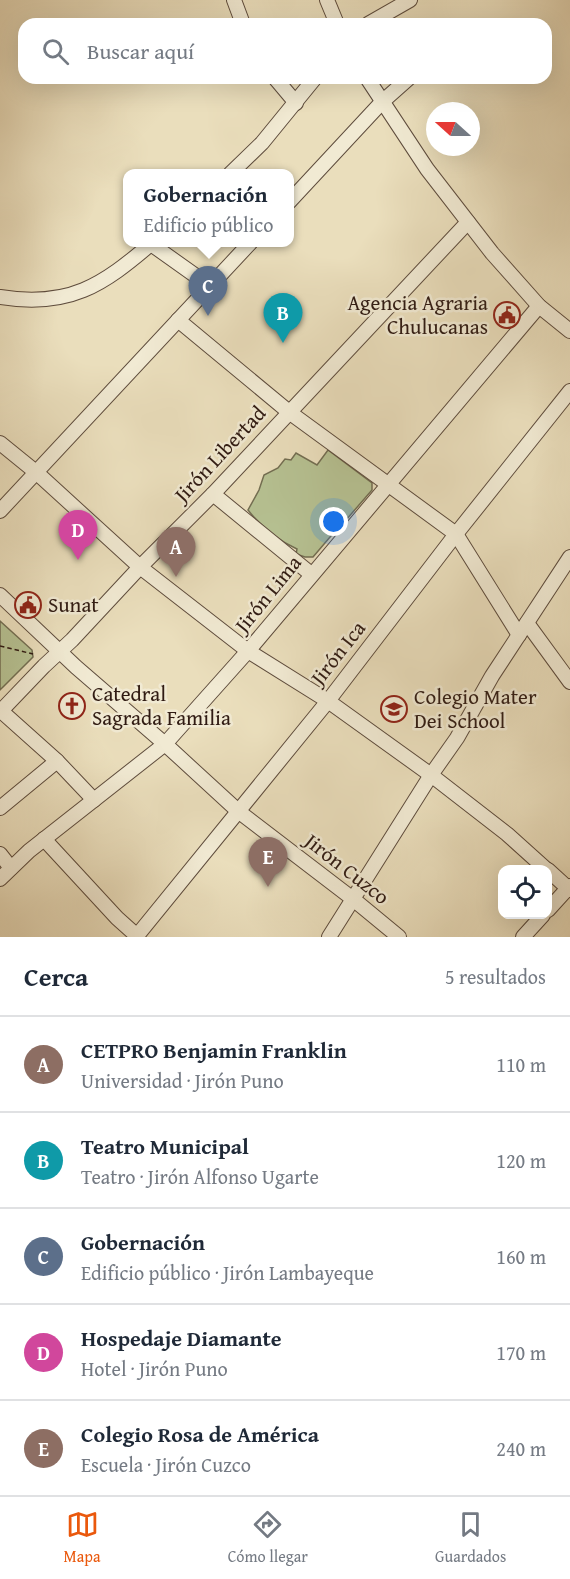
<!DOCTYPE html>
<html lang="es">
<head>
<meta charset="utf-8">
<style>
  :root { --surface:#fff; --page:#f2f2f3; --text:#1f2937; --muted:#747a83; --line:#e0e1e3; --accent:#ea580c }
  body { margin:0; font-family:"Gentium Book Plus",serif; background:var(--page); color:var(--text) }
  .controls { position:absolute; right:18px; bottom:18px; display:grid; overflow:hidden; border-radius:12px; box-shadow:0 6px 24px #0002 }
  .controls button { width:54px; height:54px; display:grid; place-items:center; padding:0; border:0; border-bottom:2px solid var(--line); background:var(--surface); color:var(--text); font:30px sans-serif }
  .compass { position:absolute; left:426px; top:102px; width:54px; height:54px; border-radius:50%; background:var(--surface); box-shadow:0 6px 24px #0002; rotate:291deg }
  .you { position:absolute; left:334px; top:522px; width:21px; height:21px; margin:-15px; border:4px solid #fff; border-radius:50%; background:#1a73e8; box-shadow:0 0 0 9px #1a73e833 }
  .badge { display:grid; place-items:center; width:39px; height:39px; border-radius:50%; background:var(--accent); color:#fff; font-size:20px; font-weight:700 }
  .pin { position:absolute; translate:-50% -50px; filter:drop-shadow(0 2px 3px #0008) }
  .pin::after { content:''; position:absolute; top:32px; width:21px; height:18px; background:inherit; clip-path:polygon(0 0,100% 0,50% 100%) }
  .popup { position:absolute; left:123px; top:169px; width:171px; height:78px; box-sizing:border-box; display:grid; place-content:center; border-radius:12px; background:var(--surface); filter:drop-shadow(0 2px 4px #0005); font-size:20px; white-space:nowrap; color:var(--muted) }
  .popup b { font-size:22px; color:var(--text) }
  .popup::after { content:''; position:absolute; left:50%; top:100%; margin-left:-12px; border:12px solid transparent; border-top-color:var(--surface) }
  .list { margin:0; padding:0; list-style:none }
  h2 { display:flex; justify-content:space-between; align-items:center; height:78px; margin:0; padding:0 24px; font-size:26px }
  h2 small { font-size:20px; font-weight:400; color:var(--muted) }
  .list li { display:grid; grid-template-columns:39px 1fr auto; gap:18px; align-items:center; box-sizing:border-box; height:96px; padding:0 24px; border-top:2px solid var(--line) }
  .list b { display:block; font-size:22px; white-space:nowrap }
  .list p { margin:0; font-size:20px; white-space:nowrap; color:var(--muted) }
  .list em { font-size:20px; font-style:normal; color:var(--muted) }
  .icon { flex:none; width:33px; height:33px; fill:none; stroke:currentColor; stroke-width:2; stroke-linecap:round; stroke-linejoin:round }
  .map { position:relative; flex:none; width:570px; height:937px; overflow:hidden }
  .search { position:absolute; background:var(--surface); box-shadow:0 6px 24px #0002; left:18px; right:18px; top:18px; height:66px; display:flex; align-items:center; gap:15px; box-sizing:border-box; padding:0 21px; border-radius:18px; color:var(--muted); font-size:22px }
  .sheet { height:558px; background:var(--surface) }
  nav { display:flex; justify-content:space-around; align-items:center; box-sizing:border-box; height:84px; border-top:2px solid var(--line); background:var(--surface); font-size:16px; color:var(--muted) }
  nav a { display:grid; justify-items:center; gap:3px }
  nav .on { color:var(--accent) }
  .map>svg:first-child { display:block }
</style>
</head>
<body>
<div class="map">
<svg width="570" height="937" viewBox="0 0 570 937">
  <rect width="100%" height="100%" fill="#eadebc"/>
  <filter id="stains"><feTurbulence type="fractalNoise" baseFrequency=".00333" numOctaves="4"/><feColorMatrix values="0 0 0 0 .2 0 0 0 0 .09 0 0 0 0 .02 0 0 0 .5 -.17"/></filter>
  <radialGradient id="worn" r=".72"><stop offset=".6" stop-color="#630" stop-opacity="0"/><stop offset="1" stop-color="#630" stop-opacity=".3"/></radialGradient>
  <g fill="#b6c192" stroke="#736e52" stroke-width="1.5">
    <path d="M328 450 372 483V490L346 520 341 516 332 526 336 530 313 557H305L296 554 297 549C277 540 262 528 248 510L259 490 264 475 278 468 285 459 291 460 296 453 317 465Z"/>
    <path d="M0 621 32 650 33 657 0 690Z"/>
  </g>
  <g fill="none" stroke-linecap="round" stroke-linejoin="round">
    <defs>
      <g id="minor">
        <path d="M234 0 243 24"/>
        <path d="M327 0 337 24"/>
        <path d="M368 24 410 0"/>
        <path d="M275 78 296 103"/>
        <path d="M367 78 427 169 492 253 539 306 570 331"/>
        <path d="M230 174 262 143 315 78"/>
        <path d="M289 202 382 102 409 78"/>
        <path d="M151 244 210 286"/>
        <path d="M0 297C69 308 102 286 153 242"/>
        <path d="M178 320 289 412 456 534 519 635"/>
        <path d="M0 443 37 473 140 567 248 651 328 701 431 775 507 834 547 870"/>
        <path d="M213 494 311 574"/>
        <path d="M0 511 251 242"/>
        <path d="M0 595 76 667 165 744 238 811 353 899 399 937"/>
        <path d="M527 623 570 682"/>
        <path d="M0 710 57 761 94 800"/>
        <path d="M0 712 44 666 72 640 140 567 213 494 468 222"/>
        <path d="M0 808 57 761"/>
        <path d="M44 839 117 918 137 936"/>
        <path d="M0 854 11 868"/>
        <path d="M548 870 570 890"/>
        <path d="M0 879 29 851 165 744 248 651 539 306"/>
        <path d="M548 910 570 886"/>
        <path d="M136 937 328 701 456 534 570 391"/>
        <path d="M329 937 431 775 457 738 492 676 570 557"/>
        <path d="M523 937 543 915"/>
      </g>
    </defs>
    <use href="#minor" stroke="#5e4c3d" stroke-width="16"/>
    <path stroke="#301b13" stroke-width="1.5" stroke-dasharray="4.5 3" stroke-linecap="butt" d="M0 646 33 654"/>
    <use href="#minor" stroke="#f1ead3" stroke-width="14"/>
  </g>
  <defs>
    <symbol id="civic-ring" viewBox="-11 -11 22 22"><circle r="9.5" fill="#f1ead3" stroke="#8f2418" stroke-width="1.5"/><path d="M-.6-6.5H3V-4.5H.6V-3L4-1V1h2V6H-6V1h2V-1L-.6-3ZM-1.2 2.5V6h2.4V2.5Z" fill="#8f2418"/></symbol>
    <symbol id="church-ring" viewBox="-11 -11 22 22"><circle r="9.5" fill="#f1ead3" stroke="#8f2418" stroke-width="1.5"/><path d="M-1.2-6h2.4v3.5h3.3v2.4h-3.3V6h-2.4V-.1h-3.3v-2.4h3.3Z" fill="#8f2418"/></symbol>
    <symbol id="school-ring" viewBox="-11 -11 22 22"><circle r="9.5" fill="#f1ead3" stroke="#8f2418" stroke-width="1.5"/><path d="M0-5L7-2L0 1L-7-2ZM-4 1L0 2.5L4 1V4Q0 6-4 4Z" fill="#8f2418"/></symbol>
  </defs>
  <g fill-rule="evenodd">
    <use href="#civic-ring" x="492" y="300" width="30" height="30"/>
    <use href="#civic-ring" x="13" y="590" width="30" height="30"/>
    <use href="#church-ring" x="57" y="691" width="30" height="30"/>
    <use href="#school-ring" x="379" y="694" width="30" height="30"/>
  </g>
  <g text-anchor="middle" stroke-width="5" stroke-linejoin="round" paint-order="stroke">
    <g font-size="21" fill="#301b13" stroke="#f1ead3" text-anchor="start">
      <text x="488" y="310" text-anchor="end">Agencia Agraria<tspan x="488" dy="24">Chulucanas</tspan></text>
      <text x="48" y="612">Sunat</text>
      <text x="92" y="701">Catedral<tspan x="92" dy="24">Sagrada Familia</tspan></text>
      <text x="414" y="704">Colegio Mater<tspan x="414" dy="24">Dei School</tspan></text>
    </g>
    <g font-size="21" fill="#301b13" stroke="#f1ead3">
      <text transform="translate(220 454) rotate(-47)" y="7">Jirón Libertad</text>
      <text transform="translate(268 594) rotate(-51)" y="7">Jirón Lima</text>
      <text transform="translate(338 653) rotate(-52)" y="7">Jirón Ica</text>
      <text transform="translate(347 869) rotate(38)" y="7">Jirón Cuzco</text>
    </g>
  </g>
  <rect width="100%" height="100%" filter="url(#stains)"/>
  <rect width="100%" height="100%" fill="url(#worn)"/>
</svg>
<div class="controls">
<button><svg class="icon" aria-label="locate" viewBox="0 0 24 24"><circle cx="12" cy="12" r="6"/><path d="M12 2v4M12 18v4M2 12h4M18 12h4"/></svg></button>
</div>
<svg class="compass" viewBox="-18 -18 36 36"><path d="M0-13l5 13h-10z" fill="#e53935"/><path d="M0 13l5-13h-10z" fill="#747a83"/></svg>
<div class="you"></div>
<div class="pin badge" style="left:176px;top:577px;background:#8d6e63">A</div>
<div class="pin badge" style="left:283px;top:343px;background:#0f9aa8">B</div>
<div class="pin badge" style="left:208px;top:316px;background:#5c6f8a">C</div>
<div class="popup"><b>Gobernación</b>Edificio público</div>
<div class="pin badge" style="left:78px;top:560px;background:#d1479c">D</div>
<div class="pin badge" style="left:268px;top:887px;background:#8d6e63">E</div>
<div class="search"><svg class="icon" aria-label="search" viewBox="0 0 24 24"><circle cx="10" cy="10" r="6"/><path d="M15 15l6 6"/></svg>Buscar aquí</div>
</div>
<section class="sheet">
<h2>Cerca<small>5 resultados</small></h2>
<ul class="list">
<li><span class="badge" style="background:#8d6e63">A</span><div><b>CETPRO Benjamin Franklin</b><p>Universidad · Jirón Puno</p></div><em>110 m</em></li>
<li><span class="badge" style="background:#0f9aa8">B</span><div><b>Teatro Municipal</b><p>Teatro · Jirón Alfonso Ugarte</p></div><em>120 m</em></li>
<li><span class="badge" style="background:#5c6f8a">C</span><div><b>Gobernación</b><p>Edificio público · Jirón Lambayeque</p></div><em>160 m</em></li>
<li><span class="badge" style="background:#d1479c">D</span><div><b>Hospedaje Diamante</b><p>Hotel · Jirón Puno</p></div><em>170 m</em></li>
<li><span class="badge" style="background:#8d6e63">E</span><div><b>Colegio Rosa de América</b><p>Escuela · Jirón Cuzco</p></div><em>240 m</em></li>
</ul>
</section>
<nav>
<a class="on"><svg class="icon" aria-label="map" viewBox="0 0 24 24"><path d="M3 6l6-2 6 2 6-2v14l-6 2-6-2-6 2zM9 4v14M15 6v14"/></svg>Mapa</a>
<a><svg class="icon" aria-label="directions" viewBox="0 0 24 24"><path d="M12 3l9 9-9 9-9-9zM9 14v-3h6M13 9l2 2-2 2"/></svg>Cómo llegar</a>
<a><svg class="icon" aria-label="saved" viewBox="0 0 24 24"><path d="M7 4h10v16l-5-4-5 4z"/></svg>Guardados</a>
</nav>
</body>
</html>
